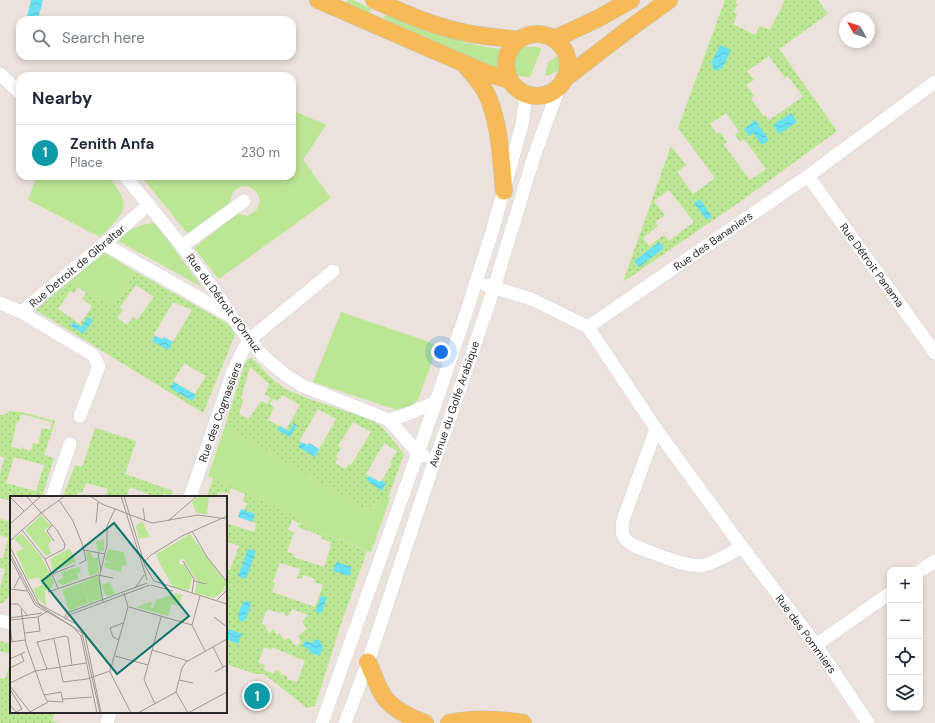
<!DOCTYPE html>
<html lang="en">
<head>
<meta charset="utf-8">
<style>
  :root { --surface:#fff; --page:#f6f6f7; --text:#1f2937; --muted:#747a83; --line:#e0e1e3; --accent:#2563eb }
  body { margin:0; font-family:"DM Sans",sans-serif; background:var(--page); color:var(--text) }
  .controls { position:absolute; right:12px; bottom:12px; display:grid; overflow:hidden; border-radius:8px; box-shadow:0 2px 6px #0003 }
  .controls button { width:36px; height:36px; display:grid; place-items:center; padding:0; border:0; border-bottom:1px solid var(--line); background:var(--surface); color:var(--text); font:20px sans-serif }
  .compass { position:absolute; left:839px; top:12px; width:36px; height:36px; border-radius:50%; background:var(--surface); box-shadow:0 2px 6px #0003; rotate:309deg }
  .you { position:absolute; left:441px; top:352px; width:14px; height:14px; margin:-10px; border:3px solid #fff; border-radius:50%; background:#1a73e8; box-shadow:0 0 0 6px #1a73e833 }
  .badge { display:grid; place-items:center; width:26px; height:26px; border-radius:50%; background:var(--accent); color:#fff; font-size:13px; font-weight:700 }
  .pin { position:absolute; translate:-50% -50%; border:2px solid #fff; box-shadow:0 1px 4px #0006 }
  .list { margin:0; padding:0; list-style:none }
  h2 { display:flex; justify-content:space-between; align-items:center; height:52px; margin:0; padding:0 16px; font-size:17px }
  h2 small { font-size:13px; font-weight:400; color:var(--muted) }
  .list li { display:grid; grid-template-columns:26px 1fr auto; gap:12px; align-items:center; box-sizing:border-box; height:56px; padding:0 16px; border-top:1px solid var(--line) }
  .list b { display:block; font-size:15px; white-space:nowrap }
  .list p { margin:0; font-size:13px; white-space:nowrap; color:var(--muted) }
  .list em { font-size:13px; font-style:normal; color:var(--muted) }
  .icon { flex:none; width:22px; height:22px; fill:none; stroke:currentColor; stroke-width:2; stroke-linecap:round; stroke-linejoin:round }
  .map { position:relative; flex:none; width:935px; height:723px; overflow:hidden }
  .search { position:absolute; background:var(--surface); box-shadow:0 2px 6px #0003; left:16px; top:16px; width:280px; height:44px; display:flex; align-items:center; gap:10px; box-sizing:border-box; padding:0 14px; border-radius:12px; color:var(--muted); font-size:15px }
  .panel { position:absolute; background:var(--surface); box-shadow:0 2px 6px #0003; left:16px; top:72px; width:280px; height:108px; border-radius:12px }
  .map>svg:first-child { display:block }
</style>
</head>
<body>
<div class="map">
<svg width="935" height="723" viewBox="0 0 935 723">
  <defs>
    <pattern id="garden-dots" width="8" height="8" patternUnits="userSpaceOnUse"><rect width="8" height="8" fill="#bbe694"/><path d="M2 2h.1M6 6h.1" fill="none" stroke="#a1c580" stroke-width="1.8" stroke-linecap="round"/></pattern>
    <pattern id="water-waves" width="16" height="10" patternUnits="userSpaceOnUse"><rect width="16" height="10" fill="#69e1f3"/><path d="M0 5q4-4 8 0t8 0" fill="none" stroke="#5bc1d0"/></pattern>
  </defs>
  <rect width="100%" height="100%" fill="#ece2db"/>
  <g fill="#bbe694">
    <path d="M347 0H353L370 8 371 11 367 13 347 4Z"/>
    <path d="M387 15C424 28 463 46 503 49 514 50 526 46 537 47L540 48 541 50 530 77 517 76 500 70 387 20 384 18 385 16Z"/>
    <path d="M558 56 562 61 560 70 547 76 545 75 548 62Z"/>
    <path d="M292 110 326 125 303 160 331 198 219 279 194 248 237 214 247 216 256 211 260 201C256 180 231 182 230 203L188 234 141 176H292Z"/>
    <path d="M37 176H107C112 182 119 189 122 197 130 212 109 227 100 237L28 200Z"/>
    <path d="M155 223 202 287 118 241C128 229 139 224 155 223Z"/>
    <path d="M103 252 136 272 112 307 69 281Z"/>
    <path d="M341 312 438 345 418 400C411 406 407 410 397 410L313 382Z"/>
    <path d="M225 426 365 509 391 496 371 552 309 528 293 515 208 476Z"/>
  </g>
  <g fill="url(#garden-dots)" fill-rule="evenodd">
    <path d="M725 0H737L735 3 738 4 734 12 737 14 733 24 755 35 760 26 770 30 785 0H818L828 14 779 49 837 131 741 201 623 282 671 146 686 165 677 172 693 194 715 178 678 128ZM769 56 785 78 788 76 803 97 769 120 765 115 763 116 751 98 754 96 746 85 754 80 747 71ZM726 113 739 131 735 135 740 142 744 139 766 169 750 180 724 145 727 142 720 132 717 134 710 124ZM669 190 694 222 669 241 664 235 649 246 643 238 658 226 655 222 665 215 654 201ZM659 242 664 248 638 266 634 261Z"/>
    <path d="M136 272 225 322 232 328 235 335 203 413 36 310 69 281 112 307ZM136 285 154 297 137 320 133 317 127 325 117 318 123 310 120 307ZM78 287 86 293 82 299 92 306 80 324 58 309 70 291 74 293ZM173 302 192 310 168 350 152 340 155 336 154 334ZM184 363 206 376 195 394 173 381ZM174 382 195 395 192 401 171 388Z"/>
    <path d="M252 358 271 378 285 389 312 400 372 420 382 427 404 454 388 498 365 509 225 426 245 363 248 359ZM250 367 269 384 265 394 271 398 267 404 261 401 249 419 239 414 243 400 241 398ZM282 395 300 405 286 430 289 431 277 430 280 426 268 420 274 407 270 404 273 399 278 401ZM318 409 336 419 315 457 298 447 301 442 300 440ZM353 422 371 432 351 465 349 464 345 469 335 463 338 458 336 457 341 448 338 446ZM384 443 397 451 390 462 392 464 382 480 386 484 382 490 366 480 369 476 366 474Z"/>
    <path d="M10 411 21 412 55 421 44 455 54 458 42 497H11V501L0 498V474L4 458 0 456V415H4ZM21 414 52 422 50 430 42 428 38 444 33 443 31 451 24 449V448L21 447V449L11 447 17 421 19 422ZM14 457 44 465 36 491 6 483Z"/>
    <path d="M95 428 136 441 125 474 173 491 171 497H168V495L164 493 162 497H153V496L130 487 126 497H105L108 489 86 483 82 493 78 492 76 497H63L75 465 82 467Z"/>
    <path d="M213 478 293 515 309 528 367 551 341 624 315 706 307 708 264 674H256L226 664V639L238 644 228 630V632L226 631V569L230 570 239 546 226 541V523L254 532 257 524 252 522 255 514 244 510 247 503 243 501 245 494 231 488 229 494 225 492 217 493 218 497H207ZM292 520 300 523 298 527 322 536V539L330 542V545L331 546 324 567 293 557 294 554 287 552 294 532 288 530ZM280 563 300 569 297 578 301 579 304 575 315 579 314 582 323 585 315 607 272 592 275 583 273 581ZM244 601 251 605 245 621 238 617ZM267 609 279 613 284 612 286 616 289 615 292 609 308 615 302 622 307 629 298 636 301 642 296 646 289 638 284 640 279 633 277 635 273 629 269 634 265 625 261 624ZM264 647 271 650 272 647 305 661 297 682 287 679V676L280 674 281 672 275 670 274 674 264 670 265 665 258 663Z"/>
    <path d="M0 519 11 522V551L8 561 11 562C11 575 15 599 0 604V588L5 569 0 568V558H3L8 538 0 535Z"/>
    <path d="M0 641 11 644V654L0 651Z"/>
    <path d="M11 660V712H55L52 721 59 723H0V678L5 679Z"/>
  </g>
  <g fill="url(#water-waves)">
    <path d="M31 0H43L38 19 27 16Z"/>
    <path d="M720 45 731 50 722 69 720 68 716 71 713 69V65L711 64Z"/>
    <path d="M791 113 797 122 779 134 773 125Z"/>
    <path d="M755 120 769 140 762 145 753 133 749 136 744 129Z"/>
    <path d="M700 199 712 217 707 220 694 203Z"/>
    <path d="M659 242 664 248 639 267 634 261Z"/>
    <path d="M88 317 93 320 83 334 71 326 73 322 81 327Z"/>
    <path d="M155 336 162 339 164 337 173 342 168 350 152 341Z"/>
    <path d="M174 382 196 395 192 401 170 388Z"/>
    <path d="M294 423 297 425 290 437 277 430 280 426 289 431Z"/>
    <path d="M301 442 308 445 309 443 319 449 315 457 298 447Z"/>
    <path d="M369 476 380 482 382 480 386 484 382 491 366 480Z"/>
    <path d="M241 509 255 514 252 522 238 517Z"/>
    <path d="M248 549 256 551 246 579 238 576Z"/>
    <path d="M336 562 352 567 349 576 333 571Z"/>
    <path d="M321 596 327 597 322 613 315 612Z"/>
    <path d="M245 601H248L251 605 246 619 242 622 239 620C237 615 241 604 245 601Z"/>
    <path d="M229 629 242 634 238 644 226 639V631H228Z"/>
    <path d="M314 639 321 641 320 644 323 645 320 656 309 652 310 650 303 646 305 641 313 643Z"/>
  </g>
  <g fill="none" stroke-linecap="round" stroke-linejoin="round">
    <defs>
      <g id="minor">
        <path d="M0 74 20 93"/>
        <path d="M125 176 182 246 213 288 239 327 264 357 287 376 303 386 389 420 418 453 424 456"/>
        <path d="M808 176 935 353"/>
        <path d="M104 244 229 315"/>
        <path d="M182 246 244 201"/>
        <path d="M486 285 531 299 550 308 588 327 656 429 742 547 816 645 868 723"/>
        <path d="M0 303 21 312 93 355 99 366 80 416"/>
        <path d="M21 312 104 244 149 204"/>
        <path d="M588 327 808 176 935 82"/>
        <path d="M389 420 410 413 436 402"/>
        <path d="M656 429 623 520C621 535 622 540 637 547 652 552 691 570 705 565 718 561 730 553 742 547"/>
        <path d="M52 497 70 444"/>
        <path d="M190 497 232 374 242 352 249 340 333 271"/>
        <path d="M920 571 935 561"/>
        <path d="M0 621 11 623"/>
        <path d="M816 645 890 593"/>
        <path d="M107 723 110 712"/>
        <path d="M322 723 436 402 468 307 492 232 522 125 526 94"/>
        <path d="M345 723 368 662 434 462 448 424 494 288 534 156 560 85"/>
      </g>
      <g id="major">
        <path d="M318 0 486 73 509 80"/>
        <path d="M374 0C404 13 434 27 467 33 484 37 501 37 519 40"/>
        <circle cx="537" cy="65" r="31"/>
        <path d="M554 39 597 19 631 0"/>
        <path d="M466 66C473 74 480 82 485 91 500 119 501 160 504 191"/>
        <path d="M564 79 629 29 669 0"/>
        <path d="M368 662C372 671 375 680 379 688 387 707 407 716 425 723"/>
        <path d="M449 723C472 718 499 719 523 723"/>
      </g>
    </defs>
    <use href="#minor" stroke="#d0d6e3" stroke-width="14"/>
    <use href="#major" stroke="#c3c3c3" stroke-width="18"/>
    <use href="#minor" stroke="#fff" stroke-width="13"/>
    <use href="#major" stroke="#f6bb56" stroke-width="17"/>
  </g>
  <g text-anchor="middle" stroke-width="3" stroke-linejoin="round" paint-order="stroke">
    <g font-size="11" fill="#292929" stroke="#fff">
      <text transform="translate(713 241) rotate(-35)" y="4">Rue des Bananiers</text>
      <text transform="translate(872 265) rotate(54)" y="4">Rue Détroit Panama</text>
      <text transform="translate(77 266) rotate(-40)" y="4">Rue Detroit de Gibraltar</text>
      <text transform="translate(224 303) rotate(54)" y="4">Rue du Détroit d'Ormuz</text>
      <text transform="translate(454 404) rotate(-71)" y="4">Avenue du Golfe Arabique</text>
      <text transform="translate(220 412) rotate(-70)" y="4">Rue des Cognassiers</text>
      <text transform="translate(806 634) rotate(54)" y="4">Rue des Pommiers</text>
    </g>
  </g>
  <g transform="translate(10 496)">
    <rect width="217" height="217" fill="#ece2db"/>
    <path d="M132 25 140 41 129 43 126 30ZM94 43V55L88 56 86 46ZM98 53 114 56 117 69 112 70 111 76 94 71 95 66 105 68 95 64ZM79 83 82 104 86 105 79 108 73 86ZM100 86 105 98 96 100 91 89Z" fill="#bbe694"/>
    <path d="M189 0H199L197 18 186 17 182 6ZM31 19 41 30 34 34 42 44 38 49 42 57 36 60 15 34ZM12 37 32 62 44 86 42 91 35 95 36 110 27 102 23 93 32 89 29 81 18 84 6 56 14 53 4 43ZM180 38 217 88 213 93 217 92 204 102 185 97 187 85 173 62 169 64 170 69 175 68 182 81 179 95 163 91 149 66 146 58ZM60 52 66 66 43 75 40 63ZM76 55 81 56 82 62H88L89 77 79 80ZM69 71 71 76 67 77 69 83 53 89 48 87 47 85 53 82 51 76ZM88 80 92 97 91 103 85 105 82 104 79 83ZM73 86 78 107 59 115 52 94ZM167 97 172 99 169 110 161 108 158 120 126 111 143 105 140 111 143 112 146 104Z" fill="#bbe694"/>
    <path fill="none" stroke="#9e9894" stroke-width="1" d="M16 0 47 34 55 48 54 53 35 63M80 0 92 8 142 27 188 19 217 23M111 0 137 84M114 0 135 70 144 85 217 108M0 1 14 15M49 4 63 25 73 50 76 64 69 68M133 12 135 25M158 25 187 0M86 27 88 6M0 28 31 0M42 29 37 35 44 45M12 34 35 63 48 92M182 35 197 61 217 86M0 45 31 17 55 0M0 51 29 108 66 128 75 139 91 217M74 54 95 58M0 57 26 107 72 137 90 217M88 57 91 75M0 61 25 109 62 130 71 140 87 217M173 65 184 83 182 97M134 66 141 59 172 40 217 20M42 78 65 69M184 85 196 88M141 89 163 95M4 92 10 80M125 92 134 79M0 93 17 95M38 96 88 79 103 82M190 100 182 129 195 155M206 105 217 94M93 107 89 82 97 49V30L105 13M0 108H8L17 119M119 111 182 129M11 113 16 148 34 199 37 205 53 206 51 196 34 199M204 121 217 131M0 122 32 117M54 122 57 117 137 87M0 124 28 121 38 115M55 124 59 119 140 89M0 128 2 145M15 137 30 135 28 121M44 143 53 186 77 183M109 144 103 141 100 132 113 127M0 146 15 144M203 151 213 171M142 154 178 165 217 143M105 160 138 169M0 163 15 156M0 172 14 165 11 158M37 173 27 146 55 140 58 141 62 169M100 176 121 217M205 176 217 169M77 183 100 175 118 111 114 97M169 184 183 187M0 187 25 175 76 167M0 190 20 216 38 206M0 193 12 213 6 216 0 209M166 196 172 172 177 165M166 196 178 217M53 203 82 201M145 208 134 184 151 121M128 217 166 196M178 217 217 196"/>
    <path fill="#0f766e" fill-opacity="0.15" stroke="#0f766e" stroke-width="2" d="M104 27 179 120 107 178 32 85Z"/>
    <rect width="217" height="217" fill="none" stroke="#292929" stroke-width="2"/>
  </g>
</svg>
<div class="controls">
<button>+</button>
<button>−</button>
<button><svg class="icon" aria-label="locate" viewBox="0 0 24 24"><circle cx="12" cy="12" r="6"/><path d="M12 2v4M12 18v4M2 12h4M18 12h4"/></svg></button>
<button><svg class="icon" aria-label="layers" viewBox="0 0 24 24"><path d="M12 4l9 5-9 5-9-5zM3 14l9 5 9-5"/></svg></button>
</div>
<svg class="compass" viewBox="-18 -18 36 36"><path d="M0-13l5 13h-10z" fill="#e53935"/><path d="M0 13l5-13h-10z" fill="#747a83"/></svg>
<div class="you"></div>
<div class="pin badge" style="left:257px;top:696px;background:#0f9aa8">1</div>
<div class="search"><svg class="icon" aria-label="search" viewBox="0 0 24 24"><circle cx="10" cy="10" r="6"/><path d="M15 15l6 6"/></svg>Search here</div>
<section class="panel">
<h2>Nearby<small></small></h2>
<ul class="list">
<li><span class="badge" style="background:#0f9aa8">1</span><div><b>Zenith Anfa</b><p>Place</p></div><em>230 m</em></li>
</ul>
</section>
</div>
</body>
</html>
